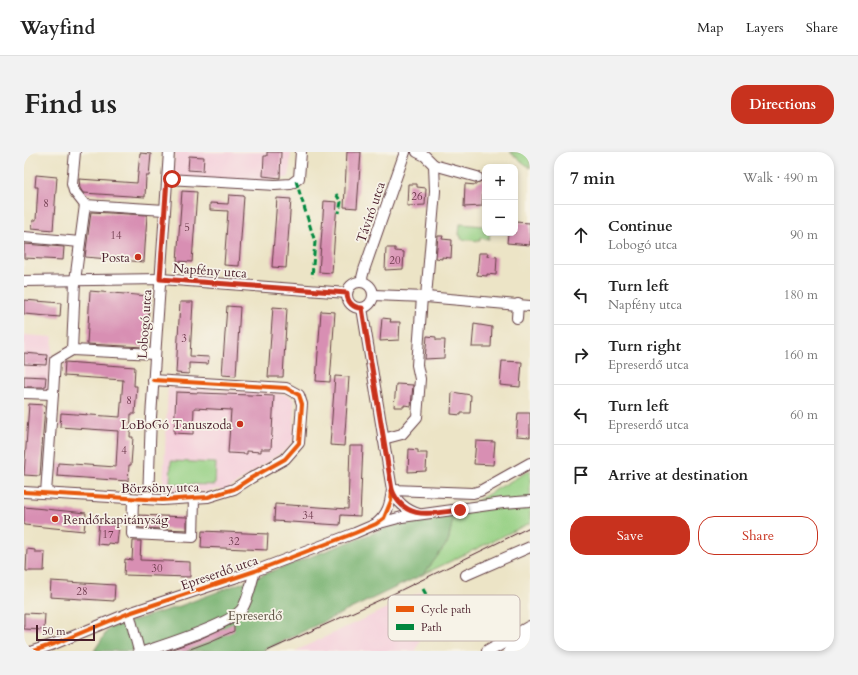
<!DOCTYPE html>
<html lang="en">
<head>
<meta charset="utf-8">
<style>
  :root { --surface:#fff; --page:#f2f2f2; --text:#222; --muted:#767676; --line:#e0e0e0; --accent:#c8321e }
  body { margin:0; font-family:Cardo,serif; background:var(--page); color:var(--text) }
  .controls { position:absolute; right:12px; top:12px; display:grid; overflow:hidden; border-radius:8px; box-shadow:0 2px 6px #0003 }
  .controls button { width:36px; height:36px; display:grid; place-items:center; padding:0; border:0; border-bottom:1px solid var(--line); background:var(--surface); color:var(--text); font:20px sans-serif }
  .scale { position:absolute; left:12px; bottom:10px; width:59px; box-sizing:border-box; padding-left:4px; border:2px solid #4a1f2b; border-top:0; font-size:11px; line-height:14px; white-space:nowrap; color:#4a1f2b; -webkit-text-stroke:3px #f7f3e8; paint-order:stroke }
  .stop { position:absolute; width:12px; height:12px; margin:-9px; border:3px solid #c8321e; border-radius:50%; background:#fff }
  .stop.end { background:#c8321e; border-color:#fff; box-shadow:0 1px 4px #0008 }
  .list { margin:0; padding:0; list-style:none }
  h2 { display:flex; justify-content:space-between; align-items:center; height:52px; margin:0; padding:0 16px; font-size:17px }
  h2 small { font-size:13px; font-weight:400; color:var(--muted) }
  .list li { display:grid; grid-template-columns:26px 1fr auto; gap:12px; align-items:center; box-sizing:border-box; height:60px; padding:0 16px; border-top:1px solid var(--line) }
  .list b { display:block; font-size:15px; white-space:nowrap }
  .list p { margin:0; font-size:13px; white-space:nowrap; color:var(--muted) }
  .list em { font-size:13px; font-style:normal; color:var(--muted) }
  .actions { display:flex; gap:8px; padding:12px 16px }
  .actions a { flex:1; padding:9px 0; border:1px solid var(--accent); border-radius:16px; text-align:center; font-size:14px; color:var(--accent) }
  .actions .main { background:var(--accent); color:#fff }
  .icon { flex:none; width:22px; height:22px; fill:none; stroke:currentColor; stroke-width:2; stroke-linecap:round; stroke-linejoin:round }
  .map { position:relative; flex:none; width:506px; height:499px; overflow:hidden; border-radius:16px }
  header { display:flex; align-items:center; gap:24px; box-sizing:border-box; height:56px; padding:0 20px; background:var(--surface); border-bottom:1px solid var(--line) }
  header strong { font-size:19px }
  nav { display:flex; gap:22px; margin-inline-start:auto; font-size:14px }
  .intro { display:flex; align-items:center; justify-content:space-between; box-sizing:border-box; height:96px; padding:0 24px }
  h1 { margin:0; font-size:28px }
  .button { padding:10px 18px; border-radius:16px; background:var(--accent); color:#fff; font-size:14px; font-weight:700 }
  main { display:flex; gap:24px; padding:0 24px }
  aside { flex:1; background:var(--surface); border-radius:16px; box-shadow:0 2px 6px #0003 }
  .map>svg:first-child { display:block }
</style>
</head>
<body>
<header>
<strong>Wayfind</strong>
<nav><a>Map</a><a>Layers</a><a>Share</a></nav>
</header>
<div class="intro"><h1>Find us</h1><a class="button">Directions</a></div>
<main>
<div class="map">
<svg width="506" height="499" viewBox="0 0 506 499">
  <rect width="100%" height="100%" fill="#f7f3e8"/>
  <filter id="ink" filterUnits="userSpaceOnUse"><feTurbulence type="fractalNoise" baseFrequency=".025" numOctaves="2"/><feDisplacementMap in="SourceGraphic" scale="8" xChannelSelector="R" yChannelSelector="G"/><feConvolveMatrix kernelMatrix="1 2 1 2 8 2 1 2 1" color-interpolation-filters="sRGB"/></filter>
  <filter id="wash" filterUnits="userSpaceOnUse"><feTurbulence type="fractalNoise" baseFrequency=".012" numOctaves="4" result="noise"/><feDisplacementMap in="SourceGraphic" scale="16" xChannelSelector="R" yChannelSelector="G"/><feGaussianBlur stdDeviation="0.9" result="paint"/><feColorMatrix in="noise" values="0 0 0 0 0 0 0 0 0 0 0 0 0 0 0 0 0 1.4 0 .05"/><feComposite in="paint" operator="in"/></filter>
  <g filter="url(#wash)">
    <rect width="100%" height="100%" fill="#ece4c6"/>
    <g fill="#f5cfdb">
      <path d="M151 0H267L265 25 234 32 149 27Z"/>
      <path d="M0 183 29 185 25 239 0 237Z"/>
      <path d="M144 235 260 242 266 244 270 249V255L269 288 264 296 200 340 194 337 181 340 139 338Z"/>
      <path d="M397 440 406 456 392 499H271Z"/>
    </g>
    <g fill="#95d083" stroke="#707857">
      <path d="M486 0H506V16L487 1Z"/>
      <path d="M436 72 461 74V81H466L465 87 456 86V89L437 87V84L435 83Z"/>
      <path d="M147 309 192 311 191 333 146 332Z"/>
      <path d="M506 318V371L400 422 424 390 430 362Z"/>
    </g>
    <path fill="#78b271" stroke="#61684e" d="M430 362 424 390 400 422 238 499H70L85 476 156 454 381 369Z"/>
    <g id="blocks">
      <g fill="#d88fb3">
        <path d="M243 0H257L256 26 239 24 240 4H243Z"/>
        <path d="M323 0H337L333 56 320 55Z"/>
        <path d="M116 1 127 2 125 24H122L121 45 59 41 56 36 55 27 113 31Z"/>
        <path d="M165 4 180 5 179 19 164 18Z"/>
        <path d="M12 23 33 25 29 78 8 76 9 68H12L14 35H11Z"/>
        <path d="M459 24H460L458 54 440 55 441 32 452 33V31L458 29Z"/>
        <path d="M384 32H393V35L402 36 401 53 383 54Z"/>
        <path d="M158 39 173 40 168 110 153 109Z"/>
        <path d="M205 43 220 44 215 114 200 113 204 59 186 58V51L204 52Z"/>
        <path d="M253 46 267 47 262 116 248 115Z"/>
        <path d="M300 49 313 50 308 121 295 120Z"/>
        <path d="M67 60 123 63 120 110 61 105Z"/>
        <path d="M491 70 506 71V93L483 91 484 81H491Z"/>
        <path d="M414 84H419L418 87 428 88 427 106 418 105V107L412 106Z"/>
        <path d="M0 92 40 95 39 108 0 106Z"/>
        <path d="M362 96H371V99L380 100 379 117 361 118Z"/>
        <path d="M455 101H464L463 104 473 105 472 123 463 122V124L453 123Z"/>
        <path d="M66 139 124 144V146H126L123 178H121L120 195 63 192Z"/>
        <path d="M0 148 37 151 36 165 0 162Z"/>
        <path d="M156 150H169L166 204 185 205 184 212 165 211V222L152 221Z"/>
        <path d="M203 154 216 155 212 224 198 223Z"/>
        <path d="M249 155 263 156 259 225H244Z"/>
        <path d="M297 159 311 160 306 230 292 229Z"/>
        <path d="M358 166 367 167 366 170H376L375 188 356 189Z"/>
        <path d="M450 172 468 175 467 195H448Z"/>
        <path d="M403 184 412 185V188H421L420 206 401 207Z"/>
        <path d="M0 201 23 203 22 213 0 212Z"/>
        <path d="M478 209 498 210 496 235 476 233Z"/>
        <path d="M41 210 111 215 110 234H113L111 262H107L106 285H109L107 313H105L104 329 33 324 34 311 92 315 94 279 36 275 37 261 96 265 99 228 40 224Z"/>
        <path d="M0 224 22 225 21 235H0Z"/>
        <path d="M311 224 325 225 320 294 306 293Z"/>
        <path d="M372 232 389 233 387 254 380 253V255H370Z"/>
        <path d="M152 240 250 244 247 297H237V300L223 299V302L204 301 207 258 170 256 169 282 150 281Z"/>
        <path d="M428 240 447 243 446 261H437V263L427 262Z"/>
        <path d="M5 252 21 253 16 324 0 323Z"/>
        <path d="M494 261H506V285L492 284Z"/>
        <path d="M452 289 471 290 469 313 450 312Z"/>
        <path d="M326 294H339L336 364 317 363 316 373 250 369 251 352 324 357Z"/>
        <path d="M385 297 394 298V301H403L402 319 384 320Z"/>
        <path d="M0 355 62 361 60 379 0 373Z"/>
        <path d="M115 363 163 365V378L115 376Z"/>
        <path d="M75 369 85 370V373H95L93 392 84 391V393L73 392Z"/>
        <path d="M178 379 244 382 243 398 177 395Z"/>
        <path d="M109 389H117L116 408 166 410V425L100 423 101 407 108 408Z"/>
        <path d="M3 397 11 398V400H21L20 419H2Z"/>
        <path d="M27 429 91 433 90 449 26 445Z"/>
        <path d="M0 461 21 462 20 478 0 477Z"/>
        <path d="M210 471V479L185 490 161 499H143L176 487Z"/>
      </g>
    </g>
  </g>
  <g filter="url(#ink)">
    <use href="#blocks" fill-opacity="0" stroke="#623d42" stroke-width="1"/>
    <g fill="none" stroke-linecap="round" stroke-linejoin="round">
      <defs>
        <g id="minor">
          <path d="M51 0 48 32 50 39 61 53"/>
          <path d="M393 0 401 4 410 13 411 39 402 145"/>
          <path d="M410 13 453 25"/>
          <path d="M143 27 251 33 267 32 275 26 277 0"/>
          <path d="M61 53 141 58"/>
          <path d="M0 85 56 90"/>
          <path d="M0 129 137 127 323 141"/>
          <circle cx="336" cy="143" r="13"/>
          <path d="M337 130 340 118 381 0"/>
          <path d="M349 143 402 145 506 154"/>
          <path d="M338 156 368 338C366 353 364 362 352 372"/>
          <path d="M493 166 494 152"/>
          <path d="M48 198 131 202"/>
          <path d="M0 241 29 242 31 208 48 198 51 129 61 53"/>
          <path d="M359 287 378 282 393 265 396 227 393 213 398 145"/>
          <path d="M368 338 449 341 456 339 506 311"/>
          <path d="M368 338C373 351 382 358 395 362"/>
          <path d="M0 340 138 348 184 345 210 337 227 326 261 307 275 291 278 252 275 243 262 236 129 228"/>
          <path d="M22 341 29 242"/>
          <path d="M109 347 108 382 169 385 170 346"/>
          <path d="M124 347 127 265 145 0"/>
          <path d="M442 423 506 395"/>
          <path d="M105 461 115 499"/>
          <path d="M9 499 30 492 105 461 231 419 331 381 352 372 378 365 479 351 506 349"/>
          <path d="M122 499C143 492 207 472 218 457 225 446 227 431 231 419"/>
        </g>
        <g id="major">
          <path d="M464 499 506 475"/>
          <path d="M486 499 506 488"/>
        </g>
      </defs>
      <use href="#minor" stroke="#623d42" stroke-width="12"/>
      <use href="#major" stroke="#623d42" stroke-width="14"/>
      <use href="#minor" stroke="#fff" stroke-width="10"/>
      <use href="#major" stroke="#fff" stroke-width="12"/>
      <path stroke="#4a1f2b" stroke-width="1" d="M243 499 369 442 506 375"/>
      <g stroke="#00873e" stroke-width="3" stroke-dasharray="6 3" stroke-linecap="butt">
        <path d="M272 29 291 90 288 125"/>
        <path d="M312 42 317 50 315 61"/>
        <path d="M399 437 410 457"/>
      </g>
      <defs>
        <g id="cycleway">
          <path d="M0 340 138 348 184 345 210 337 227 326 261 307 275 291 278 252 275 243 262 236 129 228"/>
          <path d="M9 499 30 492 105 461 231 419 331 381 352 372 360 366 367 349 368 338"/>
        </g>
      </defs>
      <use href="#cycleway" stroke="#f7f3e8" stroke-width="6"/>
      <use href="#cycleway" stroke="#e8590c" stroke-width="4"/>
    </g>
  </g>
  <g fill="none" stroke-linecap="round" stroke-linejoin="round" filter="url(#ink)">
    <path stroke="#c8321e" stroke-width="5" d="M148 27H143L136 127 323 141C323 150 329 156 338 156L368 338C381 370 409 361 436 358"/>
  </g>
  <g fill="#c8321e" stroke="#f7f3e8" stroke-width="1.5">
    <circle cx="114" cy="105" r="4"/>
    <circle cx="216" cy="272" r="4"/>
    <circle cx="31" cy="367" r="4"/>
  </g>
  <g text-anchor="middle" stroke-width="3.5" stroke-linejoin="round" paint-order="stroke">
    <g font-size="11" fill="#6e3b4d">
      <text x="393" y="48">26</text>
      <text x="22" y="55">8</text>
      <text x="163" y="79">5</text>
      <text x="92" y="87">14</text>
      <text x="371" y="112">20</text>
      <text x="160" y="190">3</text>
      <text x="105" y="252">8</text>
      <text x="100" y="302">4</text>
      <text x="284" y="367">34</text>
      <text x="84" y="386">17</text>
      <text x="210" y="393">32</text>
      <text x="133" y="420">30</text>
      <text x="58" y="443">28</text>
    </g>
    <g font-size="13" fill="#4a1f2b" stroke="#f7f3e8">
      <text transform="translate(346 60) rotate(-71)" y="5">Távíró utca</text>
      <text transform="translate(186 118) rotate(4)" y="5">Napfény utca</text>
      <text transform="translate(120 172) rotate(-86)" y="5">Lobogó utca</text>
      <text transform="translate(136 335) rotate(-1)" y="5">Börzsöny utca</text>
      <text transform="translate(195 420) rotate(-19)" y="5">Epreserdő utca</text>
    </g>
    <g font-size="13" fill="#4a1f2b" stroke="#f7f3e8" text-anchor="end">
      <text x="106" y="110">Posta</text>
      <text x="208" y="277">LoBoGó Tanuszoda</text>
      <text x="39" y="372" text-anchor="start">Rendőrkapitányság</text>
    </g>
    <g font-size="13" fill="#605445" stroke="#f7f3e8">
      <text x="231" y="468">Epreserdő</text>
    </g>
  </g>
  <rect x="364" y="443" width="132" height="46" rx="6" fill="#f7f3e8" stroke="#c3b3af" stroke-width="1"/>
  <rect x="372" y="454" width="18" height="6" fill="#e8590c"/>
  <rect x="372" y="472" width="18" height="6" fill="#00873e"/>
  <g font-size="11" fill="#4a1f2b">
    <text x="397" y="461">Cycle path</text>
    <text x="397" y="479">Path</text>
  </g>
</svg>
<div class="controls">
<button>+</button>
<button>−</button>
</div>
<div class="scale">50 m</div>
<div class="stop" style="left:148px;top:27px"></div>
<div class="stop end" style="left:436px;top:358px"></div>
</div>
<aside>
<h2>7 min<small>Walk · 490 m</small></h2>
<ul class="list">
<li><svg class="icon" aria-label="ahead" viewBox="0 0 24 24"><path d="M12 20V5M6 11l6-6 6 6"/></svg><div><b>Continue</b><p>Lobogó utca</p></div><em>90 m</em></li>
<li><svg class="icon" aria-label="left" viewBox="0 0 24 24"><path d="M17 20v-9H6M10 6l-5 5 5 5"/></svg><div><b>Turn left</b><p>Napfény utca</p></div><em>180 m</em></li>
<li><svg class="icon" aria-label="right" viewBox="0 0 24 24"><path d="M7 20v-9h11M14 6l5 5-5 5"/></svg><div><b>Turn right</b><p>Epreserdő utca</p></div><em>160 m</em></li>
<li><svg class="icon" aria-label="left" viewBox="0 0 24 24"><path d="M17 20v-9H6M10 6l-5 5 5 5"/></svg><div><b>Turn left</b><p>Epreserdő utca</p></div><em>60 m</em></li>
<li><svg class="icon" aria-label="arrive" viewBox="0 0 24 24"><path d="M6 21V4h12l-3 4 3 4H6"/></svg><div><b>Arrive at destination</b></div></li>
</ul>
<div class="actions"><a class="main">Save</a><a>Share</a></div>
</aside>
</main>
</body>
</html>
